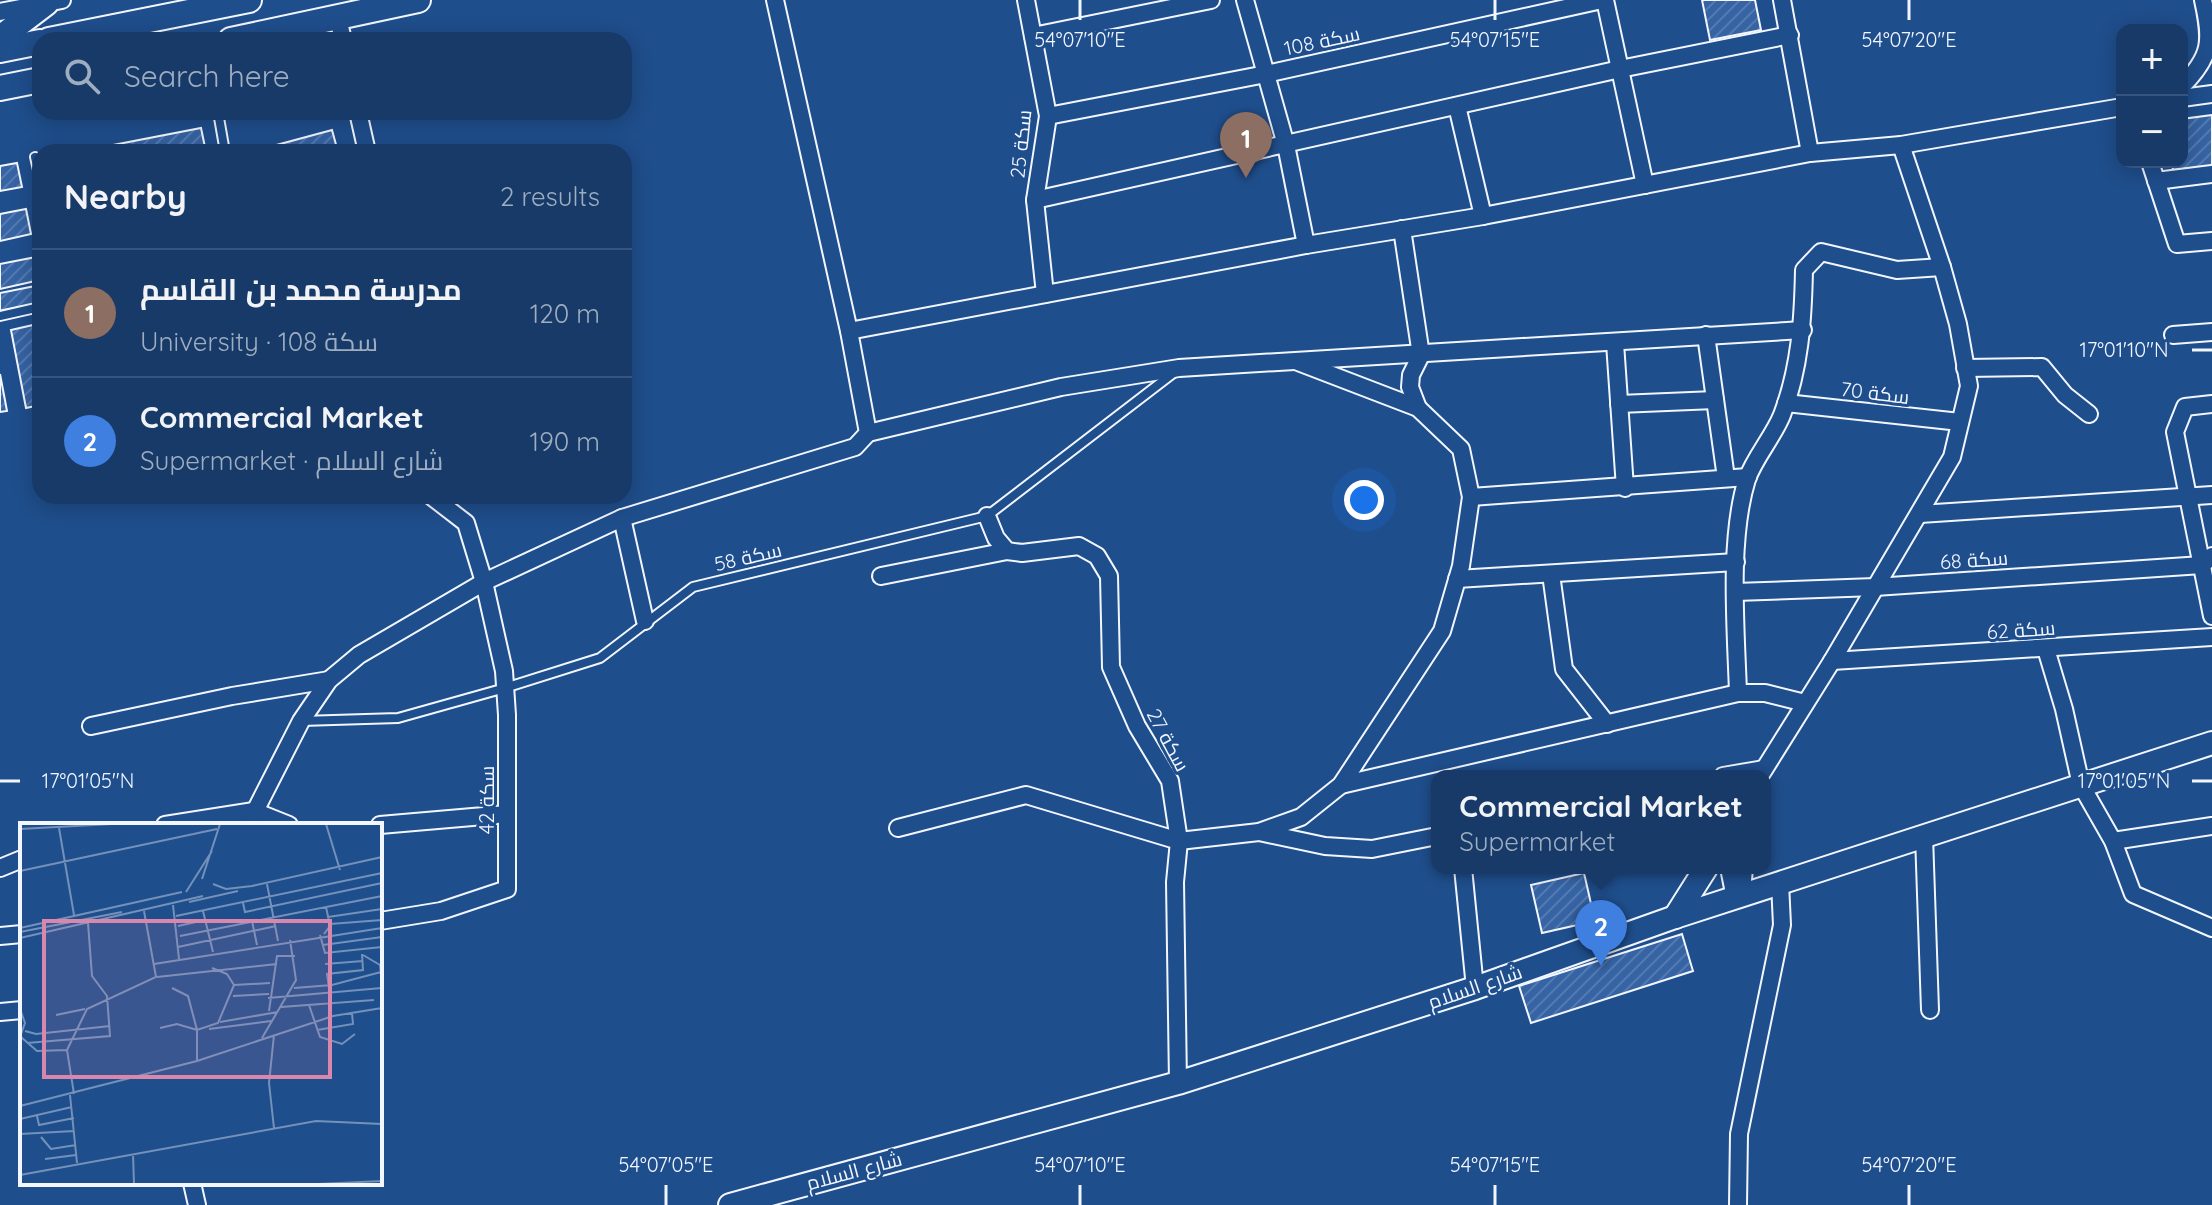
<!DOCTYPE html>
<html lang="en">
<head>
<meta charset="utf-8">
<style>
  :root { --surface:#173a69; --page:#20416f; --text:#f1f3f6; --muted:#9eadc0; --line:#36547d; --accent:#ffb74d }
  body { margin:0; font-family:Quicksand,Cairo,sans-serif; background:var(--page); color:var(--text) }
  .controls { position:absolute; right:24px; top:24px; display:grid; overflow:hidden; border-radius:16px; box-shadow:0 4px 20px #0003 }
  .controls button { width:72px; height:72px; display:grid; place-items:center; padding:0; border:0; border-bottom:2px solid var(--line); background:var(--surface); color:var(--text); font:40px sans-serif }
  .you { position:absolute; left:1364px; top:500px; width:28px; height:28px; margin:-20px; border:6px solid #fff; border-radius:50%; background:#1a73e8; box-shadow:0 0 0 12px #1a73e833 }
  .badge { display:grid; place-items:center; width:52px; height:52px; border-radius:50%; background:var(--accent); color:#fff; font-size:26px; font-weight:700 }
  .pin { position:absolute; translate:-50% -66px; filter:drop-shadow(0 2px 4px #0008) }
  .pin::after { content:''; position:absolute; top:42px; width:28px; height:24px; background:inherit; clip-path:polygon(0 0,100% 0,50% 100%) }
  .popup { position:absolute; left:1431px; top:770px; width:340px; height:104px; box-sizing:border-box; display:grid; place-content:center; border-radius:16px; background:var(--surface); filter:drop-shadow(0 2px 6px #0005); font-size:26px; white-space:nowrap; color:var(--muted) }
  .popup b { font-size:30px; color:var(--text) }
  .popup::after { content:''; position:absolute; left:50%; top:100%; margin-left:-16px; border:16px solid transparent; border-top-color:var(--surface) }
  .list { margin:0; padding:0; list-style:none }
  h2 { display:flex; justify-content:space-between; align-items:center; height:104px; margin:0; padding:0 32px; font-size:34px }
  h2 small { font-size:26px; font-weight:400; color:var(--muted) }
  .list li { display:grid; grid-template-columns:52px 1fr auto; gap:24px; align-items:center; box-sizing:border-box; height:128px; padding:0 32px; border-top:2px solid var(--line) }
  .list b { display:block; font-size:30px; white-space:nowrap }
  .list p { margin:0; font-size:26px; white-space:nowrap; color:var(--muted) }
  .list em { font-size:26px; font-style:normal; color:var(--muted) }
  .icon { flex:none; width:44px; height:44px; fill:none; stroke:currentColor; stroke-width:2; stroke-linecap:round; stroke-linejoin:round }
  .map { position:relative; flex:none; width:2212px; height:1205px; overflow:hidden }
  .search { position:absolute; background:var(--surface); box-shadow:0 4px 20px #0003; left:32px; top:32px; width:600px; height:88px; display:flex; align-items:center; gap:20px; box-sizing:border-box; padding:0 28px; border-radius:24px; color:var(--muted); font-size:30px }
  .panel { position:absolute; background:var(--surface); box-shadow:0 4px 20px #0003; left:32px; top:144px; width:600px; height:360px; border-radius:24px }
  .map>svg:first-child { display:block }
</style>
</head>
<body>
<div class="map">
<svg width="2212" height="1205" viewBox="0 0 2212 1205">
  <defs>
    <pattern id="building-hatch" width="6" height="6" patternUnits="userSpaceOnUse" patternTransform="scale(2)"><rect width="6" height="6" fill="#3563a3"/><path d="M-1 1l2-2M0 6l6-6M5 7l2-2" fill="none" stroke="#537ab1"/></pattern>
  </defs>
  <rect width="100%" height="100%" fill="#1f4e8c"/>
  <g fill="url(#building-hatch)" stroke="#f2f6ff" stroke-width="2">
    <path d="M1702 0H1755L1761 30 1710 40Z"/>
    <path d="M2212 115V166L2173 170 2172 162H2182V119Z"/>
    <path d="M201 128 206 152H77Z"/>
    <path d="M332 130 338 152H259L258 150Z"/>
    <path d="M17 163 22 187 0 191V166Z"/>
    <path d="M26 209 31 234 0 241V214Z"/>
    <path d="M36 257 40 280 0 289V264Z"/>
    <path d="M40 285V303L0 311V293Z"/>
    <path d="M33 325 40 362V405L26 408 11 330Z"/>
    <path d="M0 374 7 411 0 412Z"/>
    <path d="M1584 873 1595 921 1542 933 1531 885Z"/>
    <path d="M1682 934 1693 971 1531 1023 1519 986Z"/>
  </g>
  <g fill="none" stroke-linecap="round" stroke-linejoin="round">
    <defs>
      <g id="service">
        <path d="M218 112 225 152"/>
        <path d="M35 157 40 179"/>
        <path d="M0 316 40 307"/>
        <path d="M301 721 398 718 505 688 600 658 693 587 987 516 1176 371"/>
      </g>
      <g id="minor">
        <path d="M1026 0 1048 116 1035 200 1045 294"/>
        <path d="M1245 0 1286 145 1306 245"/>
        <path d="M1605 0 1645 185"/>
        <path d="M1782 0 1810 153"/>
        <path d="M0 12 62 0"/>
        <path d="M338 18 343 40"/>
        <path d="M1033 36 1211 0"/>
        <path d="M2182 86C2212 56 2212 41 2203 0"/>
        <path d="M2182 98 2212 94"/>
        <path d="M1457 106 1483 216"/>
        <path d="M358 112 367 152"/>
        <path d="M1048 116 1266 74 1602 0"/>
        <path d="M2150 162 2177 244 2212 241"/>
        <path d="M2156 181 2212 174"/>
        <path d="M1035 200 1620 69 1790 35"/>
        <path d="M1402 229 1421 355 1411 375 1410 387 1418 408"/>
        <path d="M849 331 1306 245 1483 216 1810 153 1901 145 2122 107"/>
        <path d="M1706 335 1726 478"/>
        <path d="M2173 335 2212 332"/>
        <path d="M1615 343 1625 488"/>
        <path d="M1965 368 2042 367 2065 395 2089 414"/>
        <path d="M1786 403 1960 422"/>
        <path d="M1619 404 1715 400"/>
        <path d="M2212 404 2185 407 2175 432 2212 616"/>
        <path d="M868 433 1061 387 1179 368 1803 330"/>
        <path d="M1471 497 1748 477"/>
        <path d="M1920 514 2212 495"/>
        <path d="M987 516 996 538 1007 551 1022 553 1079 546 1097 556 1109 576 1111 667 1137 726 1170 781 1179 841 1175 882 1178 1083"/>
        <path d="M622 518 645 621"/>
        <path d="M1551 574 1564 669 1607 724"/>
        <path d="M881 576 1007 551"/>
        <path d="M1457 579 1736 562"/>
        <path d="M1735 592 1875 587 2202 565 2212 556"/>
        <path d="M2046 649 2064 709 2081 785 2113 841 2133 894 2212 928"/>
        <path d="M1832 661 2212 637"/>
        <path d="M1738 693C1736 629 1728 540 1747 479 1755 457 1773 437 1782 415 1800 368 1803 320 1804 270L1821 252 1897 270 1942 267"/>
        <path d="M91 726 232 696 329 680"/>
        <path d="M1723 776 1764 769"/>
        <path d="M1760 776 1832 661 1952 457 1969 386 1958 324 1942 267 1901 145"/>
        <path d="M1341 785 1738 693H1765L1805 703"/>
        <path d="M165 825 254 811 289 825"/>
        <path d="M248 825 301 721 329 680 359 655 484 582 622 518 855 447 868 433 849 331 775 0"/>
        <path d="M380 825 507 814"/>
        <path d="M898 828 1026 795 1179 841 1259 832 1301 817 1341 785 1442 631 1461 566 1471 497 1461 449 1418 408 1298 362"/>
        <path d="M1259 832 1325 846 1372 849 1437 836"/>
        <path d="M1924 836 1930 1010"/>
        <path d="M2113 841 2212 826"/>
        <path d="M0 868 22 859"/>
        <path d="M1463 868 1475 988"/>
        <path d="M1729 868 1735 898"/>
        <path d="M1735 898 1743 880 1744 868"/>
        <path d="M380 921 441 911 507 889V715L504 671 484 582 466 523 431 496"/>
        <path d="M0 936 22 934"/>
        <path d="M0 1012 22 1010"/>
        <path d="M192 1183 197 1205"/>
        <path d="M1738 1205 1739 1134 1782 925 1780 883"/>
      </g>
      <g id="tertiary">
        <path d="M1675 917 1706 868"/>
        <path d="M730 1205 1178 1083 1475 988 1675 917 2212 743"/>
      </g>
      <g id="secondary">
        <path d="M0 38 46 3"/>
        <path d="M49 40 249 0"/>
        <path d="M231 40 418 0"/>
        <path d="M0 50 40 42"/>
        <path d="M0 88 40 80"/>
      </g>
    </defs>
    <use href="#service" stroke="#f2f6ff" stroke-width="12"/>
    <use href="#minor" stroke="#f2f6ff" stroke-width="20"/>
    <use href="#tertiary" stroke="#f2f6ff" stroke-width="26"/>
    <use href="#secondary" stroke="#f2f6ff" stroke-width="28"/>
    <use href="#service" stroke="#1f4e8c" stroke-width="8"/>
    <use href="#minor" stroke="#1f4e8c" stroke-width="16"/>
    <use href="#tertiary" stroke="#1f4e8c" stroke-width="22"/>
    <use href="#secondary" stroke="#1f4e8c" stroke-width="24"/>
  </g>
  <path fill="none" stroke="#f2f6ff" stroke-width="3" d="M1080 0V20M1495 0V20M1909 0V20M2192 350H2212M0 781H20M2192 781H2212M666 1185V1205M1080 1185V1205M1495 1185V1205M1909 1185V1205"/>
  <g text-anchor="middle" stroke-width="6" stroke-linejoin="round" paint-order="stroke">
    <g font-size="20" fill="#f2f6ff" stroke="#1f4e8c">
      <text transform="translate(1322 41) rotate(-12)" y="7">سكة 108</text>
      <text transform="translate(1021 144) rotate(-84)" y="7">سكة 25</text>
      <text transform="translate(1875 393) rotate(7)" y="7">سكة 70</text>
      <text transform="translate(748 557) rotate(-13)" y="7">سكة 58</text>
      <text transform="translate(1974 560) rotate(-4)" y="7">سكة 68</text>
      <text transform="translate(2021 630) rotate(-4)" y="7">سكة 62</text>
      <text transform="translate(1168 740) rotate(62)" y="7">سكة 27</text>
      <text transform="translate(487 800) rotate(-90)" y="7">سكة 42</text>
      <text transform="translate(1475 987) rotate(-19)" y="7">شارع السلام</text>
      <text transform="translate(854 1171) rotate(-15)" y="7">شارع السلام</text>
    </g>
  </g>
  <g transform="translate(20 823)">
    <rect width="362" height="362" fill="#1f4e8c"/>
    <path fill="none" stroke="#7391ba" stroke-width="2" d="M306 1 320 47M39 5 54 92M0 6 92 1M0 48 197 6M182 56 200 1M193 61 206 66 232 63 362 34M247 61 258 118M166 69 192 28M169 79 218 68M223 80 225 89 362 60M153 82 159 136M183 88 193 129M156 93 362 50M308 94 362 86M232 98 237 122M310 101 362 97M158 103 185 97M0 105 162 69M0 109 102 89M304 111 310 103 306 84M300 112 305 130 362 124M160 113 362 73M0 115 183 73M303 122 362 114M158 124 256 103M343 132 360 142 362 160M134 141 362 105M305 141 343 138M137 154 257 141M214 162 250 160M152 165 168 173 177 207V238M274 165 312 162 361 149M213 173 249 171M248 175 362 165M311 180 307 151 343 147 342 131M289 182 300 214 322 221 335 211M261 184 354 177M0 186 5 200 0 214M249 188 257 133H275M36 192 65 186M200 199 258 189M140 205 157 201 177 207 198 200 214 162 207 151 192 145M189 206 251 198M297 207 333 201 332 190M5 208 16 211 90 203M1 214 17 228 47 227M242 215 276 157 270 117M7 220 90 213 87 173 72 153 68 100M54 271 47 227 67 186 136 154 124 88M50 272 57 340M0 283 177 238 313 193 362 185M17 293 19 302 54 295M0 296 52 284M254 305 249 260 254 212M0 311 54 308M21 314 31 326 56 322M113 331 114 361M25 336 56 332M0 352 296 298 362 301M298 361 362 358"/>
    <path fill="#da87ad" fill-opacity="0.15" stroke="#da87ad" stroke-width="4" d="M24 98H310V254H24Z"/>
    <rect width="362" height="362" fill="none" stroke="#f2f6ff" stroke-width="4"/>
  </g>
  <g font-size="20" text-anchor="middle" fill="#f2f6ff" stroke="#1f4e8c" stroke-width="6" stroke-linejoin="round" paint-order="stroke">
    <text x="1080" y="47">54°07'10"E</text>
    <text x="1495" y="47">54°07'15"E</text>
    <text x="1909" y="47">54°07'20"E</text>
    <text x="2124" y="357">17°01'10"N</text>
    <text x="88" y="788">17°01'05"N</text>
    <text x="2124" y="788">17°01'05"N</text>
    <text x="666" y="1172">54°07'05"E</text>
    <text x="1080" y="1172">54°07'10"E</text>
    <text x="1495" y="1172">54°07'15"E</text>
    <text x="1909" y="1172">54°07'20"E</text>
  </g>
</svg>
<div class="controls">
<button>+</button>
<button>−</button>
</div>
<div class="you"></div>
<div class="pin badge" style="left:1246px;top:178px;background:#8d6e63">1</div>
<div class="pin badge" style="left:1601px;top:966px;background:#3f7fe0">2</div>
<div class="popup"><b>Commercial Market</b>Supermarket</div>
<div class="search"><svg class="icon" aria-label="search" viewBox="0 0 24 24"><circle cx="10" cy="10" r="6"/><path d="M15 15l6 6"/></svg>Search here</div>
<section class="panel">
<h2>Nearby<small>2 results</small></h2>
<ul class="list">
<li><span class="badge" style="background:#8d6e63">1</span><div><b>مدرسة محمد بن القاسم</b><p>University · سكة 108</p></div><em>120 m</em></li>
<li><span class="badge" style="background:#3f7fe0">2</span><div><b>Commercial Market</b><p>Supermarket · شارع السلام</p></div><em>190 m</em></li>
</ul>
</section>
</div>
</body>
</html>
